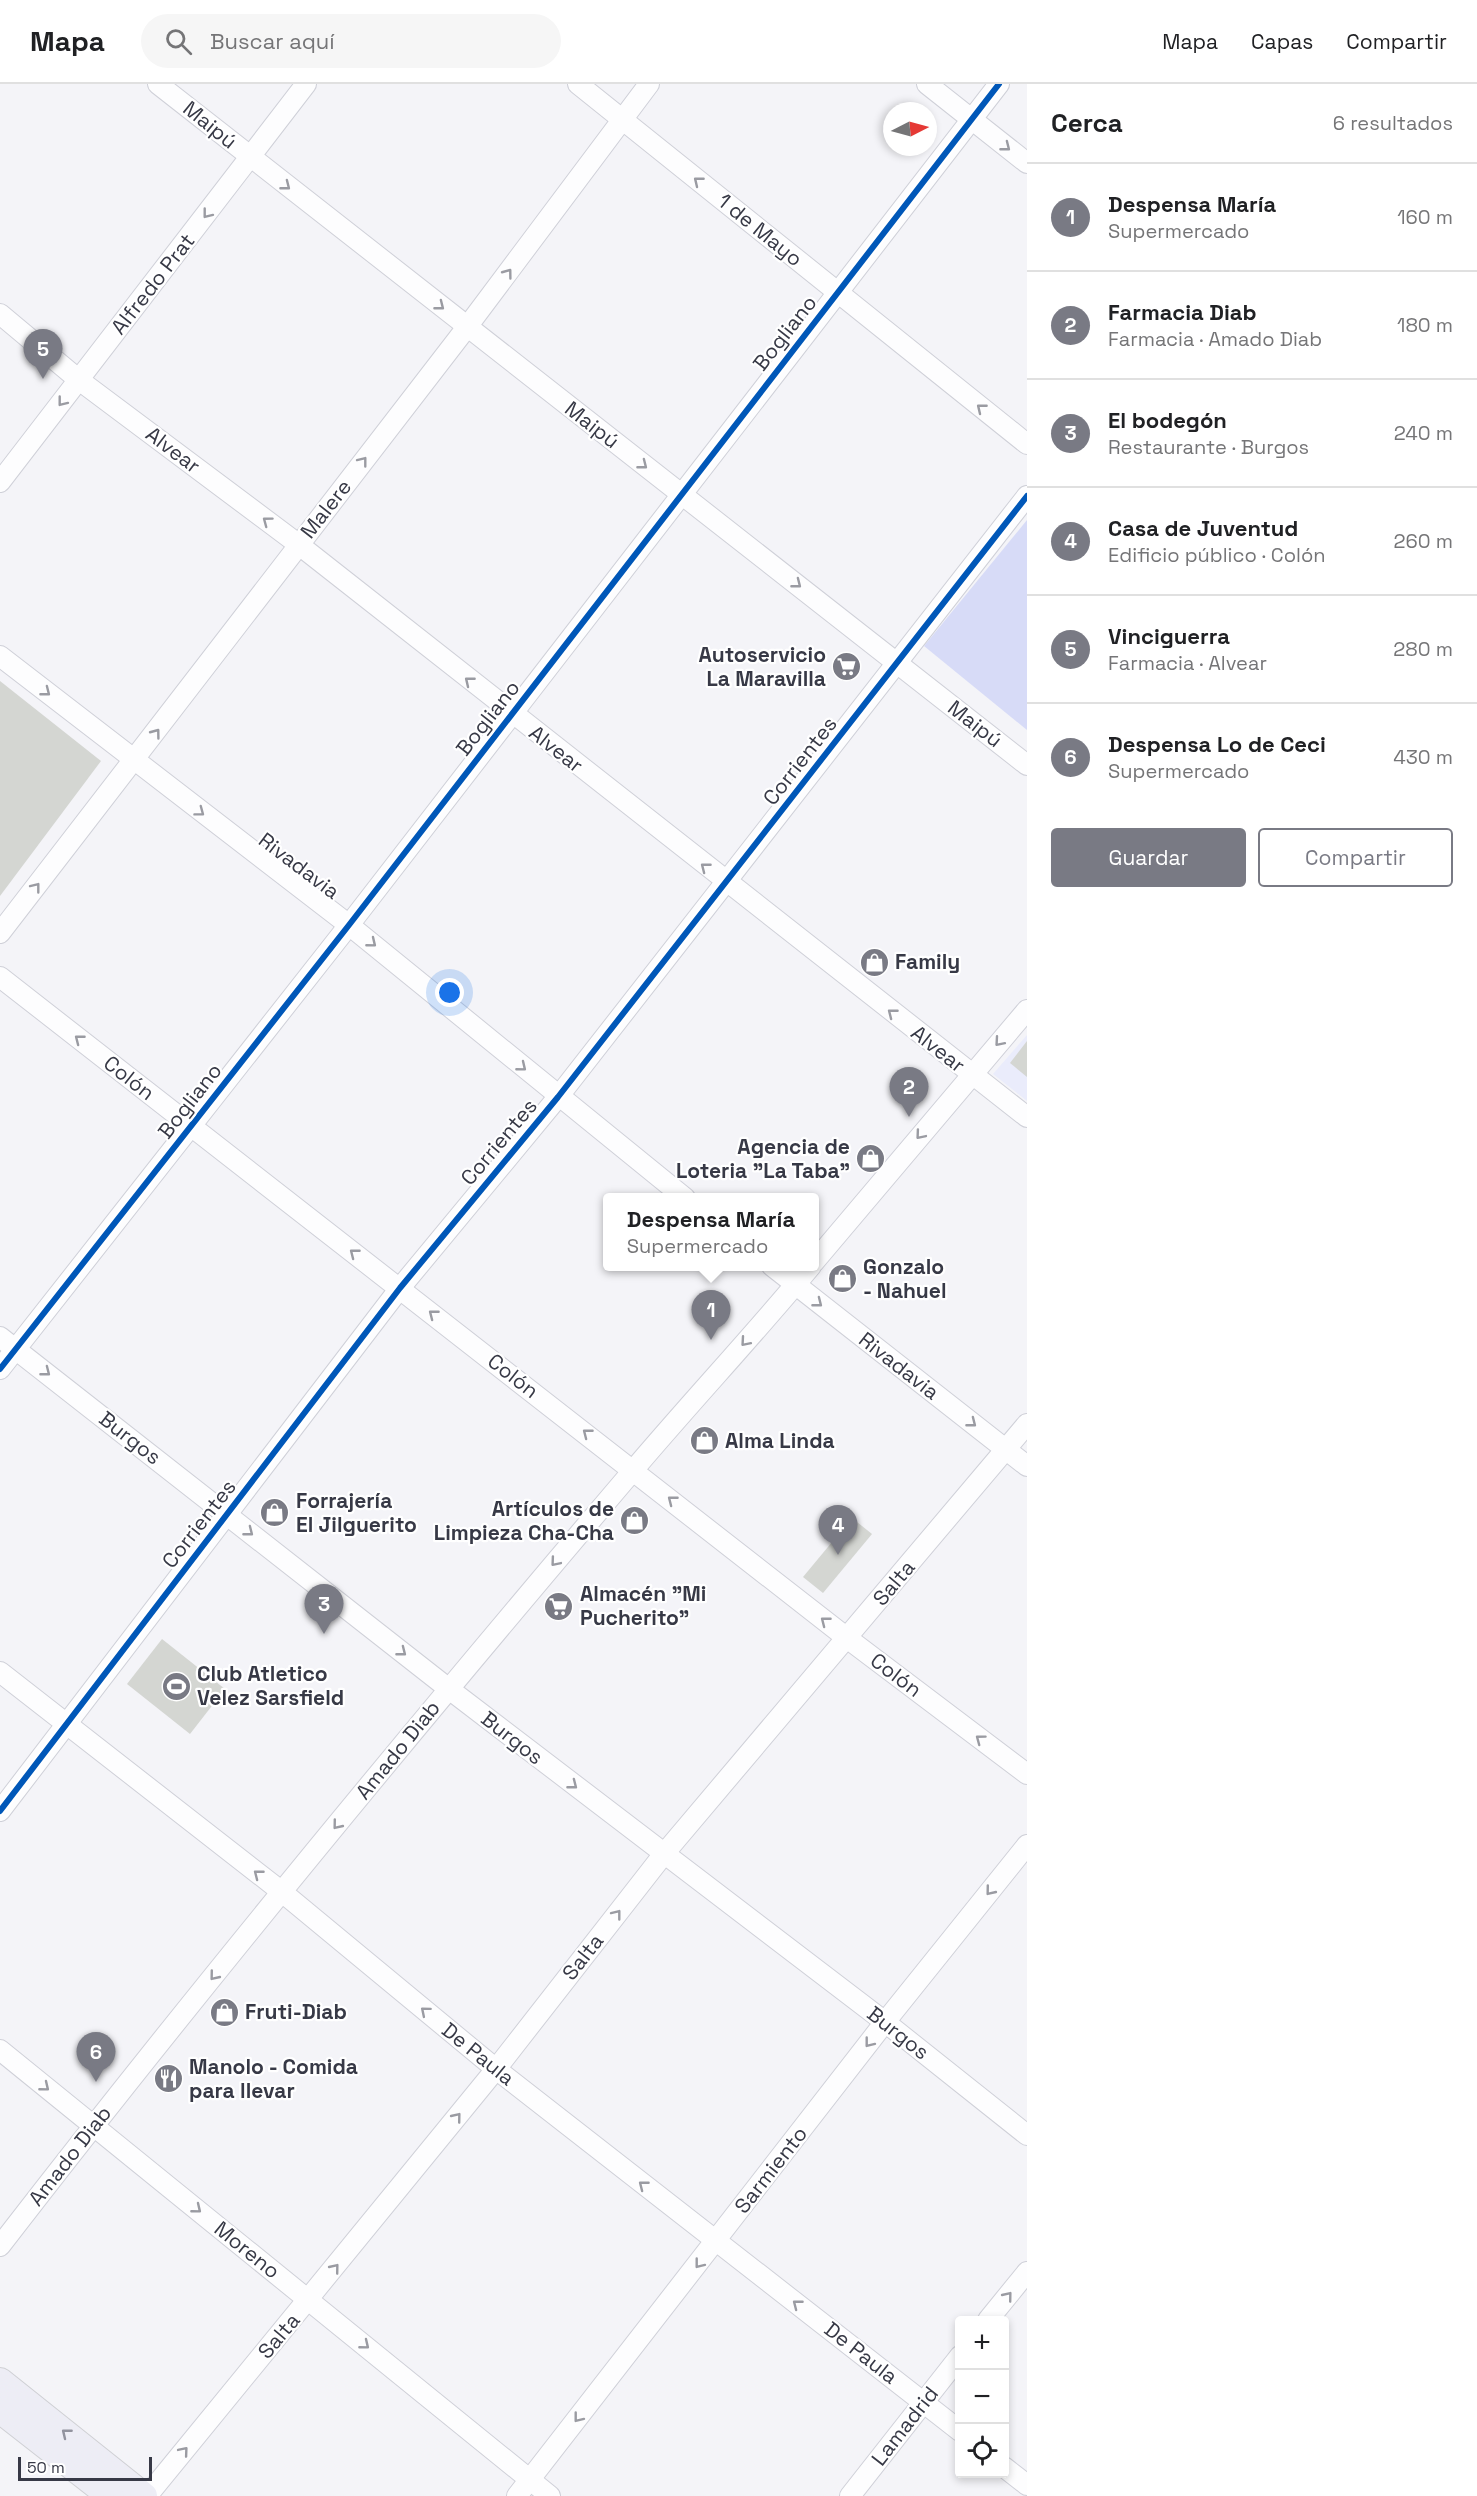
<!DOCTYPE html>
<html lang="es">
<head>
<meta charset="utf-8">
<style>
  :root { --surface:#fff; --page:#f6f6f6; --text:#202124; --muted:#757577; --line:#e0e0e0; --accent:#797a84 }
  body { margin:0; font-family:"Space Grotesk",sans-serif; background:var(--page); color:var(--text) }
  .controls { position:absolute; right:18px; bottom:18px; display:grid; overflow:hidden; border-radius:6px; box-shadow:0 3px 9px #0003 }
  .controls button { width:54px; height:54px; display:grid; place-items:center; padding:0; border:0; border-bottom:2px solid var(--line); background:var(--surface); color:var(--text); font:30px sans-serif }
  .compass { position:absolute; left:883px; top:18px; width:54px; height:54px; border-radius:50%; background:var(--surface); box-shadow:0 3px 9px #0003; rotate:84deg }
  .scale { position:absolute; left:18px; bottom:15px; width:134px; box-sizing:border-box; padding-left:6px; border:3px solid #373946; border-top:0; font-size:16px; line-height:21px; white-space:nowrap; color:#373946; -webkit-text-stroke:4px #fff; paint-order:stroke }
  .you { position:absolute; left:450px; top:909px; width:21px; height:21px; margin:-15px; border:4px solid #fff; border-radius:50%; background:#1a73e8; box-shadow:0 0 0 9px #1a73e833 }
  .badge { display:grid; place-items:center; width:39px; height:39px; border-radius:50%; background:var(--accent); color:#fff; font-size:20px; font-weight:700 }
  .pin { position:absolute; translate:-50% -50px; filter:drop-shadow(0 2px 3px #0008) }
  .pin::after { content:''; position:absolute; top:32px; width:21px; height:18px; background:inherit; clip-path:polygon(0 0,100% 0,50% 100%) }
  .popup { position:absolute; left:603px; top:1109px; width:216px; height:78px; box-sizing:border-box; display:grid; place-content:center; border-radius:6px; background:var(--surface); filter:drop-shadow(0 2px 4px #0005); font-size:20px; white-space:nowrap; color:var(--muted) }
  .popup b { font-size:22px; color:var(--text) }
  .popup::after { content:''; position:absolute; left:50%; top:100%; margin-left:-12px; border:12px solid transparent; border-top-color:var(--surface) }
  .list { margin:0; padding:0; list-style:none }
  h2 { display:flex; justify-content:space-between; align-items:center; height:78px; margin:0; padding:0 24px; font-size:26px }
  h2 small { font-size:20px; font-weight:400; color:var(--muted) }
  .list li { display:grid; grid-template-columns:39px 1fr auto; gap:18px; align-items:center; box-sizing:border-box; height:108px; padding:0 24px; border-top:2px solid var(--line) }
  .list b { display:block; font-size:22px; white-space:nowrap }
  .list p { margin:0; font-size:20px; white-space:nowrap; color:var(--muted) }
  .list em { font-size:20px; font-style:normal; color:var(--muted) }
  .actions { display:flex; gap:12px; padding:18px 24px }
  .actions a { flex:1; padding:14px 0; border:2px solid var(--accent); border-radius:6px; text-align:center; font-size:21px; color:var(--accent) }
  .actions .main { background:var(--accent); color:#fff }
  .icon { flex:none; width:33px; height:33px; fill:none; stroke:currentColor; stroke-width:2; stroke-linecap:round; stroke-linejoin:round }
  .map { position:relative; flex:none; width:1027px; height:2412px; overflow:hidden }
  header { display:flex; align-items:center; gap:36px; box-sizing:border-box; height:84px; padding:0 30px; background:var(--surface); border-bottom:2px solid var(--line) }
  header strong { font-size:28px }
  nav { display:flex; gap:33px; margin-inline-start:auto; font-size:21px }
  .search { width:420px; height:54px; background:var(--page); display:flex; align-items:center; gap:15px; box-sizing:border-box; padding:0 21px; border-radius:33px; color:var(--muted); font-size:22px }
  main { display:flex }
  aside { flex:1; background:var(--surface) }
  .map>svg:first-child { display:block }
</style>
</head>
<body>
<header>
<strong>Mapa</strong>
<div class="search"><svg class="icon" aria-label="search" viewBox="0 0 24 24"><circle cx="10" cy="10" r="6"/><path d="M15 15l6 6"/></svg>Buscar aquí</div>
<nav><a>Mapa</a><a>Capas</a><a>Compartir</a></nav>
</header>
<main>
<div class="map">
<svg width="1027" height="2412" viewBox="0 0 1027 2412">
  <rect width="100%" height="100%" fill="#f4f4f8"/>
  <path fill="#eaecfb" d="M1027 951V1017L993 990Z"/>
  <path fill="#d7dbf7" d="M1027 436V646L924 562Z"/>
  <g fill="#d4d6d2">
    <path d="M0 597 101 677 0 812Z"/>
    <path d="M1027 957V993L1010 979Z"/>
    <path d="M852 1434 872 1450 823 1509 803 1493Z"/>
    <path d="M162 1555 225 1605 190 1650 127 1600Z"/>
  </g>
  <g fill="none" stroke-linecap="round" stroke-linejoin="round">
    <defs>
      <g id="minor">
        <path d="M158 0 1027 681"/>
        <path d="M578 0 1027 360"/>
        <path d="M927 0 1027 79"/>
        <path d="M0 230 79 296 298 460 1027 1033"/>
        <path d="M0 398 306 0"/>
        <path d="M0 572 349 841 685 1114"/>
        <path d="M0 849 467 243 649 0"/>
        <path d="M0 893 847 1554 1027 1690"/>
        <path d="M814 1178 1027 926"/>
        <path d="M772 1182 1027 1382"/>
        <path d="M0 1253 449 1605 885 1938 1027 2051"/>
        <path d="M0 1285 349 841 999 0"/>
        <path d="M0 1588 282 1808 496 1985 960 2347"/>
        <path d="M0 1727 400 1204 558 1013 1027 412"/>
        <path d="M0 1966 550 2412"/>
        <path d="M0 2162C203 1899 415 1643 630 1390 689 1320 752 1253 811 1182"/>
        <path d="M988 2236 1027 2188"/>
        <path d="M1004 2383 1027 2401"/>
        <path d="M147 2412 496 1985 663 1771 1027 1340"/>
        <path d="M517 2412 885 1938 1027 1761"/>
        <path d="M850 2412 960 2272"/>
      </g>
      <g id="major">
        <path d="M0 2297 144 2412"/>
        <path d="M0 2326 110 2412"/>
      </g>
    </defs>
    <use href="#minor" stroke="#cfd0d8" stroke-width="22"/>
    <use href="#major" stroke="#cfd0d4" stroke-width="28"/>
    <use href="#minor" stroke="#fdfdfe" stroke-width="20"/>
    <use href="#major" stroke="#ededf5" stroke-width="26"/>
    <defs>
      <g id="cycleway">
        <path d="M0 1285 349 841 999 0"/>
        <path d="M0 1727 400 1204 558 1013 1027 412"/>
      </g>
    </defs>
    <use href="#cycleway" stroke="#fff" stroke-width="10"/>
    <use href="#cycleway" stroke="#0057b8" stroke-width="6"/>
  </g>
  <defs><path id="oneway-chevron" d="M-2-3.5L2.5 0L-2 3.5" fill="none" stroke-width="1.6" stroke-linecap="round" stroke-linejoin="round" transform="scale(1.5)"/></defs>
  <g stroke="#9a9ba2">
    <use href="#oneway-chevron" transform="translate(1006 63) rotate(38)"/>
    <use href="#oneway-chevron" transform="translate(698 97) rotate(-141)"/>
    <use href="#oneway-chevron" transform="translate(286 102) rotate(38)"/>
    <use href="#oneway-chevron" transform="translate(207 130) rotate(128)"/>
    <use href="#oneway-chevron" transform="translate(508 189) rotate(-53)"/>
    <use href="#oneway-chevron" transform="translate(440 222) rotate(38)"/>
    <use href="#oneway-chevron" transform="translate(62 318) rotate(128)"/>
    <use href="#oneway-chevron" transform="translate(981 324) rotate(-141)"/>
    <use href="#oneway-chevron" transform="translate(363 377) rotate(-52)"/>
    <use href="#oneway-chevron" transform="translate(643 381) rotate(38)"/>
    <use href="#oneway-chevron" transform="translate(267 437) rotate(-143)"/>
    <use href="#oneway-chevron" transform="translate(797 500) rotate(38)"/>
    <use href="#oneway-chevron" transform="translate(469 597) rotate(-141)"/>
    <use href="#oneway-chevron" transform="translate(46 608) rotate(38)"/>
    <use href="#oneway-chevron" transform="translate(156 649) rotate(-53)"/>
    <use href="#oneway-chevron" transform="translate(200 728) rotate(37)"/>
    <use href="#oneway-chevron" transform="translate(705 783) rotate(-142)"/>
    <use href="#oneway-chevron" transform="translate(36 803) rotate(-52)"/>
    <use href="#oneway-chevron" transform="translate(372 859) rotate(39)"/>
    <use href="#oneway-chevron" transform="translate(892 929) rotate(-142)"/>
    <use href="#oneway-chevron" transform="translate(79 955) rotate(-142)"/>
    <use href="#oneway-chevron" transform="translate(999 958) rotate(131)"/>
    <use href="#oneway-chevron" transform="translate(522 983) rotate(39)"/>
    <use href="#oneway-chevron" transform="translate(920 1051) rotate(130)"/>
    <use href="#oneway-chevron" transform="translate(354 1169) rotate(-142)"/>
    <use href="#oneway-chevron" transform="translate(818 1219) rotate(38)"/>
    <use href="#oneway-chevron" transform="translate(433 1230) rotate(-142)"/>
    <use href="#oneway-chevron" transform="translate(745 1258) rotate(131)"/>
    <use href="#oneway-chevron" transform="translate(46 1288) rotate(38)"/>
    <use href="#oneway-chevron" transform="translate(972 1339) rotate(38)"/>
    <use href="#oneway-chevron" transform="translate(587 1349) rotate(-142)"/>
    <use href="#oneway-chevron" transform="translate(672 1416) rotate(-142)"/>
    <use href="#oneway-chevron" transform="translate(249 1448) rotate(38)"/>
    <use href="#oneway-chevron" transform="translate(555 1478) rotate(130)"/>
    <use href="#oneway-chevron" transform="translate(825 1537) rotate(-142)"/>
    <use href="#oneway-chevron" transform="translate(402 1568) rotate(38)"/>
    <use href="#oneway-chevron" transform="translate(980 1655) rotate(-143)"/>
    <use href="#oneway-chevron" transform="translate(573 1701) rotate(38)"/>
    <use href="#oneway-chevron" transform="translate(337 1741) rotate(129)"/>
    <use href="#oneway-chevron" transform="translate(258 1790) rotate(-142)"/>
    <use href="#oneway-chevron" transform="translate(990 1807) rotate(129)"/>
    <use href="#oneway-chevron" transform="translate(617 1830) rotate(-52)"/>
    <use href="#oneway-chevron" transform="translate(214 1892) rotate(129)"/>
    <use href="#oneway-chevron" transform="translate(425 1927) rotate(-140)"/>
    <use href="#oneway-chevron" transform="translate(869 1959) rotate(128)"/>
    <use href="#oneway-chevron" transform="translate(45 2003) rotate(39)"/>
    <use href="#oneway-chevron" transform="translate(457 2033) rotate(-51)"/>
    <use href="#oneway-chevron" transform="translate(643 2101) rotate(-142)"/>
    <use href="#oneway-chevron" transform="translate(197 2125) rotate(39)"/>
    <use href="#oneway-chevron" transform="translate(699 2180) rotate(128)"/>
    <use href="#oneway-chevron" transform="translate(335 2184) rotate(-51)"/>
    <use href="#oneway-chevron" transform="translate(1008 2212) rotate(-51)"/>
    <use href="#oneway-chevron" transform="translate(797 2220) rotate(-142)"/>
    <use href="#oneway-chevron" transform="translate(365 2261) rotate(39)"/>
    <use href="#oneway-chevron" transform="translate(578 2334) rotate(128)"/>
    <use href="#oneway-chevron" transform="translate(184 2367) rotate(-50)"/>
  </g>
  <use stroke="#92939e" href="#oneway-chevron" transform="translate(66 2349) rotate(-141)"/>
  <defs>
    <symbol id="supermarket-disc" viewBox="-11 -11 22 22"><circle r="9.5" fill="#797a84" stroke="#fff"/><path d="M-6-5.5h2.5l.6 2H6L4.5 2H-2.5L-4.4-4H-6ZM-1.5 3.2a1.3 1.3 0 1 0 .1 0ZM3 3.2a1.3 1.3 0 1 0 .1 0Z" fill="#fff"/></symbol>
    <symbol id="shop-disc" viewBox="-11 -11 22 22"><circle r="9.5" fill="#797a84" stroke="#fff"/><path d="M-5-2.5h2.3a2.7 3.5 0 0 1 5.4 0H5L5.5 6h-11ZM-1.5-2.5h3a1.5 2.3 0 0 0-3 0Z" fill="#fff"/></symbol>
    <symbol id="stadium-disc" viewBox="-11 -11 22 22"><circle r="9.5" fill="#797a84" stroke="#fff"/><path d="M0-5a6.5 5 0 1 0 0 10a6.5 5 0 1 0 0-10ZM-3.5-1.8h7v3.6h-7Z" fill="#fff"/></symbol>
    <symbol id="restaurant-disc" viewBox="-11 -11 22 22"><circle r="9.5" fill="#797a84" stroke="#fff"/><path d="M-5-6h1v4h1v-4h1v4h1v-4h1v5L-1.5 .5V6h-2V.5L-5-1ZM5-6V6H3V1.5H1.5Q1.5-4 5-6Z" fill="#fff"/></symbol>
  </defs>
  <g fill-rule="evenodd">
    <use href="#supermarket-disc" x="830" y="566" width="33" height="33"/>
    <use href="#shop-disc" x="858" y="862" width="33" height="33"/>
    <use href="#shop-disc" x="854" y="1058" width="33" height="33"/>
    <use href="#shop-disc" x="826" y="1178" width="33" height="33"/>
    <use href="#shop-disc" x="688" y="1340" width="33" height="33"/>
    <use href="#shop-disc" x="258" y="1412" width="33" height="33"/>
    <use href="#shop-disc" x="618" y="1420" width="33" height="33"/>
    <use href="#supermarket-disc" x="542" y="1506" width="33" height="33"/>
    <use href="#stadium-disc" x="160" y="1586" width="33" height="33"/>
    <use href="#shop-disc" x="208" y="1912" width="33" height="33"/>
    <use href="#restaurant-disc" x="152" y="1978" width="33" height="33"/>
  </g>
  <g text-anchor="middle" stroke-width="4.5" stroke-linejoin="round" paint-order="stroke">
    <g font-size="21" fill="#373946" stroke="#fff">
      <text transform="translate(210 41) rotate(39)" y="7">Maipú</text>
      <text transform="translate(760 146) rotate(39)" y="7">1 de Mayo</text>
      <text transform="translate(153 200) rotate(-52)" y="7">Alfredo Prat</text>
      <text transform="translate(785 249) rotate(-52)" y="7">Bogliano</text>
      <text transform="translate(592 341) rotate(38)" y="7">Maipú</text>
      <text transform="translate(173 366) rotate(37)" y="7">Alvear</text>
      <text transform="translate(326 425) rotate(-52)" y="7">Malere</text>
      <text transform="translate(488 634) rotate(-52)" y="7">Bogliano</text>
      <text transform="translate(975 640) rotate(38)" y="7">Maipú</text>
      <text transform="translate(556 665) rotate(38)" y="7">Alvear</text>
      <text transform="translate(800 677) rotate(-52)" y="7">Corrientes</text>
      <text transform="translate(299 782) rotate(37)" y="7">Rivadavia</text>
      <text transform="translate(938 965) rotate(38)" y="7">Alvear</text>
      <text transform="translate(129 994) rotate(38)" y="7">Colón</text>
      <text transform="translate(190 1017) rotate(-52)" y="7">Bogliano</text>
      <text transform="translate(499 1058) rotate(-50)" y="7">Corrientes</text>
      <text transform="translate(899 1282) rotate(38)" y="7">Rivadavia</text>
      <text transform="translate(513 1292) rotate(38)" y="7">Colón</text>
      <text transform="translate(130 1354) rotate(38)" y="7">Burgos</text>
      <text transform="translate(199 1440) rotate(-52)" y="7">Corrientes</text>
      <text transform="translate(894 1499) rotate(-50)" y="7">Salta</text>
      <text transform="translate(896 1591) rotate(37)" y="7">Colón</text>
      <text transform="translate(512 1654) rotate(38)" y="7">Burgos</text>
      <text transform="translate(398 1666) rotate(-51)" y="7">Amado Diab</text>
      <text transform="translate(583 1873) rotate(-52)" y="7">Salta</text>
      <text transform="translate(898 1949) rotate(38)" y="7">Burgos</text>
      <text transform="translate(478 1970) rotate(39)" y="7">De Paula</text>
      <text transform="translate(70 2072) rotate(-52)" y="7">Amado Diab</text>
      <text transform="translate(771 2086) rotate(-52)" y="7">Sarmiento</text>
      <text transform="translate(247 2166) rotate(39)" y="7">Moreno</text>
      <text transform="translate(279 2252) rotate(-50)" y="7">Salta</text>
      <text transform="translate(861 2269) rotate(38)" y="7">De Paula</text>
      <text transform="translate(905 2342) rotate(-52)" y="7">Lamadrid</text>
    </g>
    <g font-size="21" font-weight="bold" fill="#373946" stroke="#fff" text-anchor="start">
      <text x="826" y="578" text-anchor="end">Autoservicio<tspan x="826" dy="24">La Maravilla</tspan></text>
      <text x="895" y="885">Family</text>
      <text x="850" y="1070" text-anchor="end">Agencia de<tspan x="850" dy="24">Loteria "La Taba"</tspan></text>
      <text x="863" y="1190">Gonzalo<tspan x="863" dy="24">- Nahuel</tspan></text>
      <text x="725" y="1364">Alma Linda</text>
      <text x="296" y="1424">Forrajería<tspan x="296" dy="24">El Jilguerito</tspan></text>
      <text x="614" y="1432" text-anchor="end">Artículos de<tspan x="614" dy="24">Limpieza Cha-Cha</tspan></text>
      <text x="580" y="1517">Almacén "Mi<tspan x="580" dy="24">Pucherito"</tspan></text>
      <text x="197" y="1597">Club Atletico<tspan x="197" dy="24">Velez Sarsfield</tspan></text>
      <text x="245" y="1935">Fruti-Diab</text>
      <text x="189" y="1990">Manolo - Comida<tspan x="189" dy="24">para llevar</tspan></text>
    </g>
  </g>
</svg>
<div class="controls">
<button>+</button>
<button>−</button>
<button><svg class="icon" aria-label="locate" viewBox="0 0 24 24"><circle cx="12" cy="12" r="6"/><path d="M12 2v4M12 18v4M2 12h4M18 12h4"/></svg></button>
</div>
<svg class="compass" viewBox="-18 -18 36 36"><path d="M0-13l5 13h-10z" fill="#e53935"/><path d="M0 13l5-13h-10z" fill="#757577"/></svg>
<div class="scale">50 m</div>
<div class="you"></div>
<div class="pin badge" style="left:711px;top:1256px">1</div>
<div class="popup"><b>Despensa María</b>Supermercado</div>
<div class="pin badge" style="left:909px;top:1033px">2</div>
<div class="pin badge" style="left:324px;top:1550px">3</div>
<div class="pin badge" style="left:838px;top:1471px">4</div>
<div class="pin badge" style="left:43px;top:295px">5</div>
<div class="pin badge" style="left:96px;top:1998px">6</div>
</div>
<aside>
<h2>Cerca<small>6 resultados</small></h2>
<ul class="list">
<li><span class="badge">1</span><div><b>Despensa María</b><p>Supermercado</p></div><em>160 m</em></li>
<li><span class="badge">2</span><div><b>Farmacia Diab</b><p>Farmacia · Amado Diab</p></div><em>180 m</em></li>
<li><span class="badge">3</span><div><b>El bodegón</b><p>Restaurante · Burgos</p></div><em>240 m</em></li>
<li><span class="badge">4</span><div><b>Casa de Juventud</b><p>Edificio público · Colón</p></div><em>260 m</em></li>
<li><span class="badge">5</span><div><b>Vinciguerra</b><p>Farmacia · Alvear</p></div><em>280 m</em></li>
<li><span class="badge">6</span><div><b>Despensa Lo de Ceci</b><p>Supermercado</p></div><em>430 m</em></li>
</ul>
<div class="actions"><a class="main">Guardar</a><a>Compartir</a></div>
</aside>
</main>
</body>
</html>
